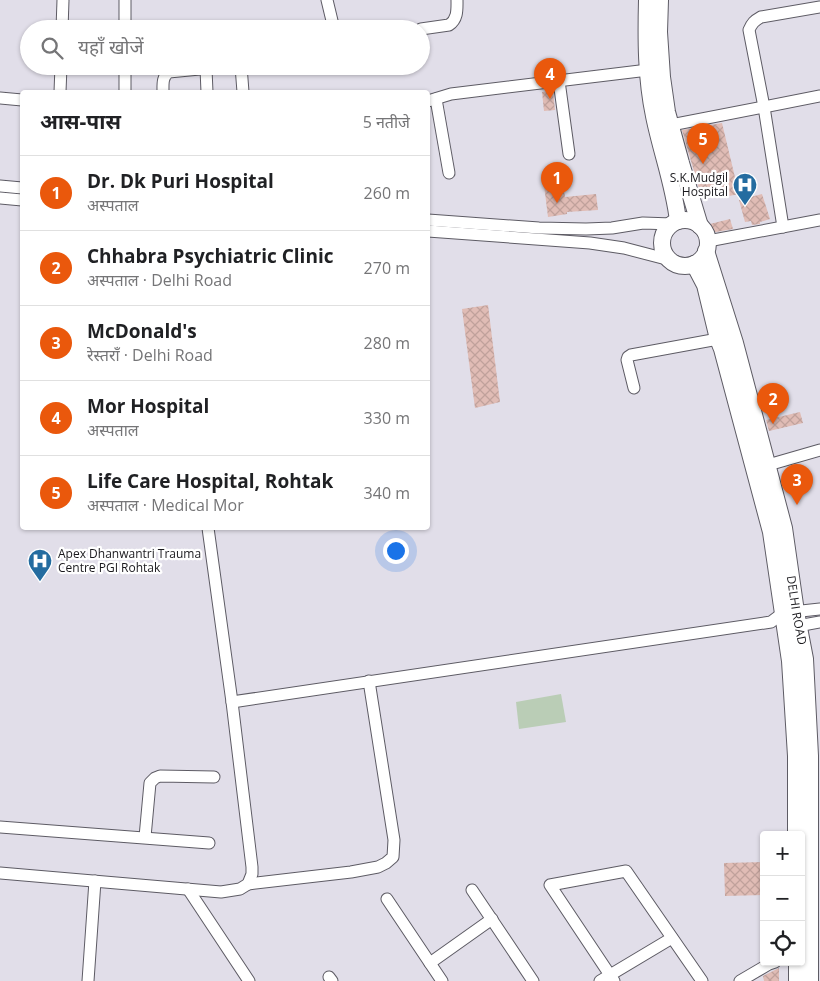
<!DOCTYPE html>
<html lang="hi">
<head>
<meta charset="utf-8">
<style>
  :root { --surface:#fff; --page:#f6f6f6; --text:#202124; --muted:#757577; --line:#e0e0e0; --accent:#ea580c }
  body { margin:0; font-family:"Open Sans","Noto Sans Devanagari",sans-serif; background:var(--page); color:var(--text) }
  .controls { position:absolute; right:15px; bottom:15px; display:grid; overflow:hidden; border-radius:5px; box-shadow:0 1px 4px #0004 }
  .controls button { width:45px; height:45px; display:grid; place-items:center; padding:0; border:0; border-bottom:1px solid var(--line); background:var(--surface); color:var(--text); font:25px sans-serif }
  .you { position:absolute; left:395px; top:550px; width:18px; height:18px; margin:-12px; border:4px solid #fff; border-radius:50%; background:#1a73e8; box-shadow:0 0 0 8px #1a73e833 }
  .badge { display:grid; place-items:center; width:32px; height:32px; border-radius:50%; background:var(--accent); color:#fff; font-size:16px; font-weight:700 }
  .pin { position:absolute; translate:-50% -41px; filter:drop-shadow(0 1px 2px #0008) }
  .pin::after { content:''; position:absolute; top:26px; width:18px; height:15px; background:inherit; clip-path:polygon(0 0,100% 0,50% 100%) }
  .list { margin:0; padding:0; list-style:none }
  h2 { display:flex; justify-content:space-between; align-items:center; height:65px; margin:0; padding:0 20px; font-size:21px }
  h2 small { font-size:16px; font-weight:400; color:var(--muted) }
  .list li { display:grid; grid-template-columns:32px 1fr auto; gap:15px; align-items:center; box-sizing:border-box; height:75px; padding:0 20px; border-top:1px solid var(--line) }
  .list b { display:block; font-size:19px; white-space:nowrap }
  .list p { margin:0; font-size:16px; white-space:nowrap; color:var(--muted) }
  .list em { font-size:16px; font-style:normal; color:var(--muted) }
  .icon { flex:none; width:28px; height:28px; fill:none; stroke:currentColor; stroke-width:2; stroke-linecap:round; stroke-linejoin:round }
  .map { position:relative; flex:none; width:820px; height:981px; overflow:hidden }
  .search { position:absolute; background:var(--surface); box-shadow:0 1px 4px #0004; left:20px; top:20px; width:410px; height:55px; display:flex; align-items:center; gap:12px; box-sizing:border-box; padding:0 18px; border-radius:28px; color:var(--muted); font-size:19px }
  .panel { position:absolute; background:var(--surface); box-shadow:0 1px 4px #0004; left:20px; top:90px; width:410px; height:440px; border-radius:5px }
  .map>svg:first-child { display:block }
</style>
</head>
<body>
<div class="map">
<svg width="820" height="981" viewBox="0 0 820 981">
  <defs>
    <pattern id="building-cross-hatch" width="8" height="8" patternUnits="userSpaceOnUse" patternTransform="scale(1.25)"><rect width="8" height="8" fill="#e0bcb5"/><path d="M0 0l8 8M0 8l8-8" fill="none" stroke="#c0a19b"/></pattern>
  </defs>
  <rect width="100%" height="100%" fill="#e1dee9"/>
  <path fill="#bacdb6" d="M561 694 566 722 519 729 516 702Z"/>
  <g fill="url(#building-cross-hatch)">
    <path d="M553 91 555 110 544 111 542 92Z"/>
    <path d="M722 123 739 194 724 197 721 187 700 192 682 130Z"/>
    <path d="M563 183 565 197 596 194 598 210 567 212V214L548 217 544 185Z"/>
    <path d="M762 194 770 219 760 222V224L752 225 751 221 745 222 739 200Z"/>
    <path d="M730 219 733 229 710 233V224Z"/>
    <path d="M488 305 500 402 475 408 462 309Z"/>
    <path d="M800 412 803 423 769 431 766 420Z"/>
    <path d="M764 862V895L725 896 724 863Z"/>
    <path d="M779 968V981H764L763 976Z"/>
  </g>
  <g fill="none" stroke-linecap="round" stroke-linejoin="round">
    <defs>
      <g id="street">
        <path d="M327 0 334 29"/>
        <path d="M62 29 63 0"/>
        <path d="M125 29V0"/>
        <path d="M421 29 449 25C458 19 457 9 457 0"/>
        <path d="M241 66 243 92"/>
        <path d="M206 69 207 92"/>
        <path d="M559 81 569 154"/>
        <path d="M60 92 61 66"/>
        <path d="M125 92V66"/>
        <path d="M163 92C163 84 162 77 169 72L230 66"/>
        <path d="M0 98 22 100"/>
        <path d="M436 99 449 173"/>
        <path d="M428 101 451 94 648 70"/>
        <path d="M671 125 820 96"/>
        <path d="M0 186 22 188"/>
        <path d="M0 198 22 200"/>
        <path d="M428 220 539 228 586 229 612 228 643 223 672 224"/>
        <path d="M783 227 764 107 749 30C752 23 754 21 761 17L820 7"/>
        <path d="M428 231 590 243 624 248 670 260"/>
        <path d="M708 241 820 220"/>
        <path d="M634 388 627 360 628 357 631 355 718 339"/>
        <path d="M768 465 820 450"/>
        <path d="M792 627 820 622"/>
        <path d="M232 702 771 622 783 613 820 609"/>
        <path d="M0 827 209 843"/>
        <path d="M145 837 150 783 155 778 160 776 214 777"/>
        <path d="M0 873 221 892 240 889 248 884 252 874V867L232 702 208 528"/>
        <path d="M248 884 351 872 378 867 386 863 393 857 394 840 369 681"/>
        <path d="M188 889 249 981"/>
        <path d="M472 890 533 981"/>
        <path d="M387 899 442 981"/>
        <path d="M430 963 492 919"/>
        <path d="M329 977 332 981"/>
        <path d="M88 981 95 881"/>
        <path d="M600 981 672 938"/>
        <path d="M614 981 550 885 626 871 702 981"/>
        <path d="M740 981 769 964 775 962"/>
      </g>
      <g id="secondary">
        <path d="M647 0C646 39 646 78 654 116 661 151 674 185 678 221"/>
        <path d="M660 0 659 32 662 77 667 112 681 163 700 226"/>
        <circle cx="685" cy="243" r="23"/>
        <path id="s1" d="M706 251 735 343 784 528 796 612 805 659 810 756V981"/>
        <path d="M694 264 705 285 718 339 722 349 771 532 790 661 796 756V835"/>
        <path d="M797 962V981"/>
      </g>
    </defs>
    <use href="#street" stroke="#5d5b64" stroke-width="13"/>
    <use href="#secondary" stroke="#5d5b64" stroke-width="18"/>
    <use href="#street" stroke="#fff" stroke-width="11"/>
    <use href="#secondary" stroke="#fff" stroke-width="16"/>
  </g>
  <defs>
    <symbol id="hospital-pin" viewBox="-11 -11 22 30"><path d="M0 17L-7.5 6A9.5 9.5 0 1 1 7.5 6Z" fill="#246ca0" stroke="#fff"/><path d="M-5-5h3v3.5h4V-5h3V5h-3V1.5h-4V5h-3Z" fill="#fff"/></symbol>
  </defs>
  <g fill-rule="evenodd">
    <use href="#hospital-pin" x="731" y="171" width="28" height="38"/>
    <use href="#hospital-pin" x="26" y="547" width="28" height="38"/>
  </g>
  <g text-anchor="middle" stroke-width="4.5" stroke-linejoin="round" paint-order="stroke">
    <g font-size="12" fill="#1a191d" stroke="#fff" text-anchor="end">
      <text x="728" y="182">S.K.Mudgil<tspan x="728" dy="14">Hospital</tspan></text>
      <text x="58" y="558" text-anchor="start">Apex Dhanwantri Trauma<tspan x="58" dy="14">Centre PGI Rohtak</tspan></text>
    </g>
    <g font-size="12" fill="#1a191d" stroke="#fff">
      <text dy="4" stroke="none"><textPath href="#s1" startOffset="371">DELHI ROAD</textPath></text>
    </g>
  </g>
</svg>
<div class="controls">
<button>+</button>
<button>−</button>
<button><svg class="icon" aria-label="locate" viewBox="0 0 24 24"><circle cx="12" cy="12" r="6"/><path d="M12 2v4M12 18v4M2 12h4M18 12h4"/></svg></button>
</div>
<div class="you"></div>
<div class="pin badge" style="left:557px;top:203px">1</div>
<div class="pin badge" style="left:773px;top:424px">2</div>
<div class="pin badge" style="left:797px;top:505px">3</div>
<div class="pin badge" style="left:550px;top:99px">4</div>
<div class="pin badge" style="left:703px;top:164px">5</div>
<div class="search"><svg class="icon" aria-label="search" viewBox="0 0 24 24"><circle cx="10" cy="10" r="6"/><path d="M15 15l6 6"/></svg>यहाँ खोजें</div>
<section class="panel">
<h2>आस-पास<small>5 नतीजे</small></h2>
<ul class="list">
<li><span class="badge">1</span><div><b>Dr. Dk Puri Hospital</b><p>अस्पताल</p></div><em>260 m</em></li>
<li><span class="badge">2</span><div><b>Chhabra Psychiatric Clinic</b><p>अस्पताल · Delhi Road</p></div><em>270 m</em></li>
<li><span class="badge">3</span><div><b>McDonald's</b><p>रेस्तराँ · Delhi Road</p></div><em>280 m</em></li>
<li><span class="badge">4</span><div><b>Mor Hospital</b><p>अस्पताल</p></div><em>330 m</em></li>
<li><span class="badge">5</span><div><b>Life Care Hospital, Rohtak</b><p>अस्पताल · Medical Mor</p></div><em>340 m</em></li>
</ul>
</section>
</div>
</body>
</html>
